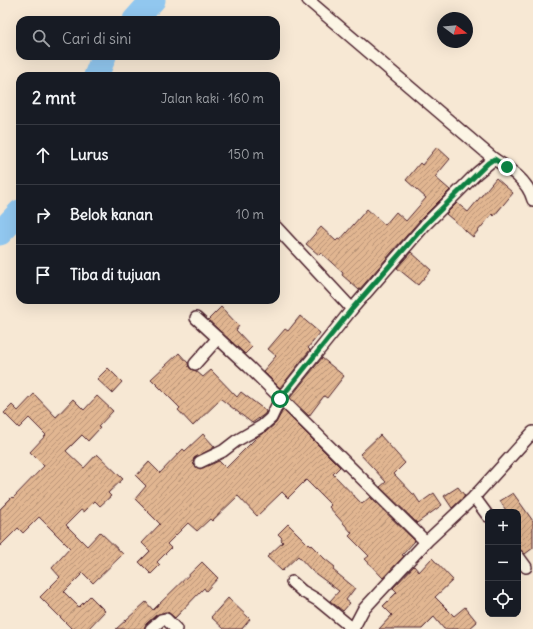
<!DOCTYPE html>
<html lang="id">
<head>
<meta charset="utf-8">
<style>
  :root { --surface:#171b24; --page:#20242c; --text:#f1f3f6; --muted:#9ea1a6; --line:#363941 }
  body { margin:0; font-family:Delius,sans-serif; background:var(--page); color:var(--text) }
  .controls { position:absolute; right:12px; bottom:12px; display:grid; overflow:hidden; border-radius:8px; box-shadow:0 4px 16px #0002 }
  .controls button { width:36px; height:36px; display:grid; place-items:center; padding:0; border:0; border-bottom:1px solid var(--line); background:var(--surface); color:var(--text); font:20px sans-serif }
  .compass { position:absolute; left:437px; top:12px; width:36px; height:36px; border-radius:50%; background:var(--surface); box-shadow:0 4px 16px #0002; rotate:106deg }
  .stop { position:absolute; width:12px; height:12px; margin:-9px; border:3px solid #0b8043; border-radius:50%; background:#fff }
  .stop.end { background:#0b8043; border-color:#fff; box-shadow:0 1px 4px #0008 }
  .list { margin:0; padding:0; list-style:none }
  h2 { display:flex; justify-content:space-between; align-items:center; height:52px; margin:0; padding:0 16px; font-size:17px }
  h2 small { font-size:13px; font-weight:400; color:var(--muted) }
  .list li { display:grid; grid-template-columns:26px 1fr auto; gap:12px; align-items:center; box-sizing:border-box; height:60px; padding:0 16px; border-top:1px solid var(--line) }
  .list b { display:block; font-size:15px; white-space:nowrap }
  .list em { font-size:13px; font-style:normal; color:var(--muted) }
  .icon { flex:none; width:22px; height:22px; fill:none; stroke:currentColor; stroke-width:2; stroke-linecap:round; stroke-linejoin:round }
  .map { position:relative; flex:none; width:533px; height:629px; overflow:hidden }
  .search { position:absolute; background:var(--surface); box-shadow:0 4px 16px #0002; left:16px; top:16px; width:264px; height:44px; display:flex; align-items:center; gap:10px; box-sizing:border-box; padding:0 14px; border-radius:12px; color:var(--muted); font-size:15px }
  .panel { position:absolute; background:var(--surface); box-shadow:0 4px 16px #0002; left:16px; top:72px; width:264px; height:232px; border-radius:12px }
  .map>svg:first-child { display:block }
</style>
</head>
<body>
<div class="map">
<svg width="533" height="629" viewBox="0 0 533 629">
  <defs>
    <pattern id="building-hatch" width="6" height="6" patternUnits="userSpaceOnUse"><rect width="6" height="6" fill="#e1b691"/><path d="M-1 1l2-2M0 6l6-6M5 7l2-2" fill="none" stroke="#b89377"/></pattern>
  </defs>
  <rect width="100%" height="100%" fill="#f7e8d4"/>
  <filter id="ink" filterUnits="userSpaceOnUse"><feTurbulence type="fractalNoise" baseFrequency=".025" numOctaves="2"/><feDisplacementMap in="SourceGraphic" scale="8" xChannelSelector="R" yChannelSelector="G"/><feConvolveMatrix kernelMatrix="1 2 1 2 8 2 1 2 1" color-interpolation-filters="sRGB"/></filter>
  <g filter="url(#ink)">
    <g fill="none" stroke-linecap="round" stroke-linejoin="round">
      <g stroke="#91c7ef" stroke-width="25">
        <path d="M135 20 153 0"/>
        <path d="M96 76 104 56"/>
        <path d="M0 233 20 212"/>
      </g>
    </g>
    <g fill="url(#building-hatch)" stroke="#4a1f2b">
      <path d="M437 147 450 159 435 177 450 190 420 220 359 290 342 275 343 273 321 253 319 255 306 244 321 227 336 241 338 239 340 240 367 209 385 225 396 212 406 221 426 198 406 180 420 163 422 165Z"/>
      <path d="M496 178 513 193 494 216 492 214 473 237 446 214 457 203 468 212Z"/>
      <path d="M411 252 431 270 418 285 397 268Z"/>
      <path d="M221 307 239 326 236 330 252 347 245 354 208 320Z"/>
      <path d="M300 316 320 333 308 348 310 350 280 388 263 371 276 356 268 349 285 329 288 331Z"/>
      <path d="M179 353 188 363 189 367 191 369 196 371 203 377 211 370 237 397 241 392 266 411 265 414 252 423 221 399 193 426 178 410 180 408 151 379Z"/>
      <path d="M322 358 344 376 327 398 324 396 309 416 290 398Z"/>
      <path d="M108 368 122 382 112 393 97 379Z"/>
      <path d="M34 394 56 417 73 399 84 410 97 396 113 411 98 427 100 428 88 441 82 435 66 451 84 468 97 454 123 479 108 493 111 496 100 506 95 501 84 512 81 510 66 525 87 546 100 532 123 554 93 583 83 573 64 592 79 607 90 596 105 611 88 629H72L40 597 60 577 52 568 70 548 39 517 23 533 18 528 0 546V509L12 497 13 498 44 466 30 452 46 435 29 418 19 428 4 413 12 405 18 411Z"/>
      <path d="M283 410 340 467 333 474 362 504 370 497 415 541 402 555 404 556 383 578 365 559 369 556 349 536 352 533 329 507 331 505 306 480 288 498 282 492 257 516 238 496 212 521 210 519 197 531 188 523 167 544 171 548 157 562 160 565 151 574 139 562 150 551 142 543 160 524 135 499 146 486 136 476 149 462 160 473 183 449 185 451 203 434 215 447 194 458 193 461 194 465 200 469 219 461 226 468 258 436 267 431 276 423Z"/>
      <path d="M380 435 405 463 394 474 413 494H414L420 503 434 493 442 505 417 523 380 487 386 482 360 454Z"/>
      <path d="M458 487 465 496 452 508 444 496Z"/>
      <path d="M513 493 533 521V548L525 554 518 548V512H507L500 501Z"/>
      <path d="M288 524 310 546 311 545 325 559 335 567 333 570 355 588 346 600 350 603 343 611 330 601 339 591 312 571 298 556 282 571 267 557 283 542 281 540 282 538 278 534Z"/>
      <path d="M432 558 453 580 435 597 454 616 465 607 477 622 469 629H444L434 617 422 629H379L392 615 383 606 397 592 393 588 414 566 419 572Z"/>
      <path d="M202 562 218 578 206 591 204 588 175 618 168 612H165L156 615 146 624 144 629H116L146 602 153 610Z"/>
      <path d="M228 598 250 619 242 629H224L211 617Z"/>
    </g>
    <g fill="none" stroke-linecap="round" stroke-linejoin="round">
      <defs>
        <g id="minor">
          <path d="M308 0 494 159C510 169 528 181 533 200"/>
          <path d="M276 227 352 309"/>
          <path d="M196 318 249 367 426 542"/>
          <path d="M195 364 218 338"/>
          <path d="M200 462 223 451 236 441 262 426 271 418 280 399 352 309 425 225 477 173 494 159"/>
          <path d="M474 497 488 516"/>
          <path d="M518 556 526 567"/>
          <path d="M292 582 302 591 319 601 353 629"/>
          <path d="M151 629 161 620 166 619 176 629"/>
          <path d="M353 629 363 610 426 542 474 497 533 432"/>
        </g>
      </defs>
      <use href="#minor" stroke="#4a1f2b" stroke-width="14"/>
      <use href="#minor" stroke="#fcf5e5" stroke-width="11"/>
    </g>
  </g>
  <g fill="none" stroke-linecap="round" stroke-linejoin="round" filter="url(#ink)">
    <path stroke="#0b8043" stroke-width="5" d="M280 399 352 309 425 225 488 163 494 159 507 167"/>
  </g>
</svg>
<div class="controls">
<button>+</button>
<button>−</button>
<button><svg class="icon" aria-label="locate" viewBox="0 0 24 24"><circle cx="12" cy="12" r="6"/><path d="M12 2v4M12 18v4M2 12h4M18 12h4"/></svg></button>
</div>
<svg class="compass" viewBox="-18 -18 36 36"><path d="M0-13l5 13h-10z" fill="#e53935"/><path d="M0 13l5-13h-10z" fill="#9ea1a6"/></svg>
<div class="stop" style="left:280px;top:399px"></div>
<div class="stop end" style="left:507px;top:167px"></div>
<div class="search"><svg class="icon" aria-label="search" viewBox="0 0 24 24"><circle cx="10" cy="10" r="6"/><path d="M15 15l6 6"/></svg>Cari di sini</div>
<section class="panel">
<h2>2 mnt<small>Jalan kaki · 160 m</small></h2>
<ul class="list">
<li><svg class="icon" aria-label="ahead" viewBox="0 0 24 24"><path d="M12 20V5M6 11l6-6 6 6"/></svg><div><b>Lurus</b></div><em>150 m</em></li>
<li><svg class="icon" aria-label="right" viewBox="0 0 24 24"><path d="M7 20v-9h11M14 6l5 5-5 5"/></svg><div><b>Belok kanan</b></div><em>10 m</em></li>
<li><svg class="icon" aria-label="arrive" viewBox="0 0 24 24"><path d="M6 21V4h12l-3 4 3 4H6"/></svg><div><b>Tiba di tujuan</b></div></li>
</ul>
</section>
</div>
</body>
</html>
